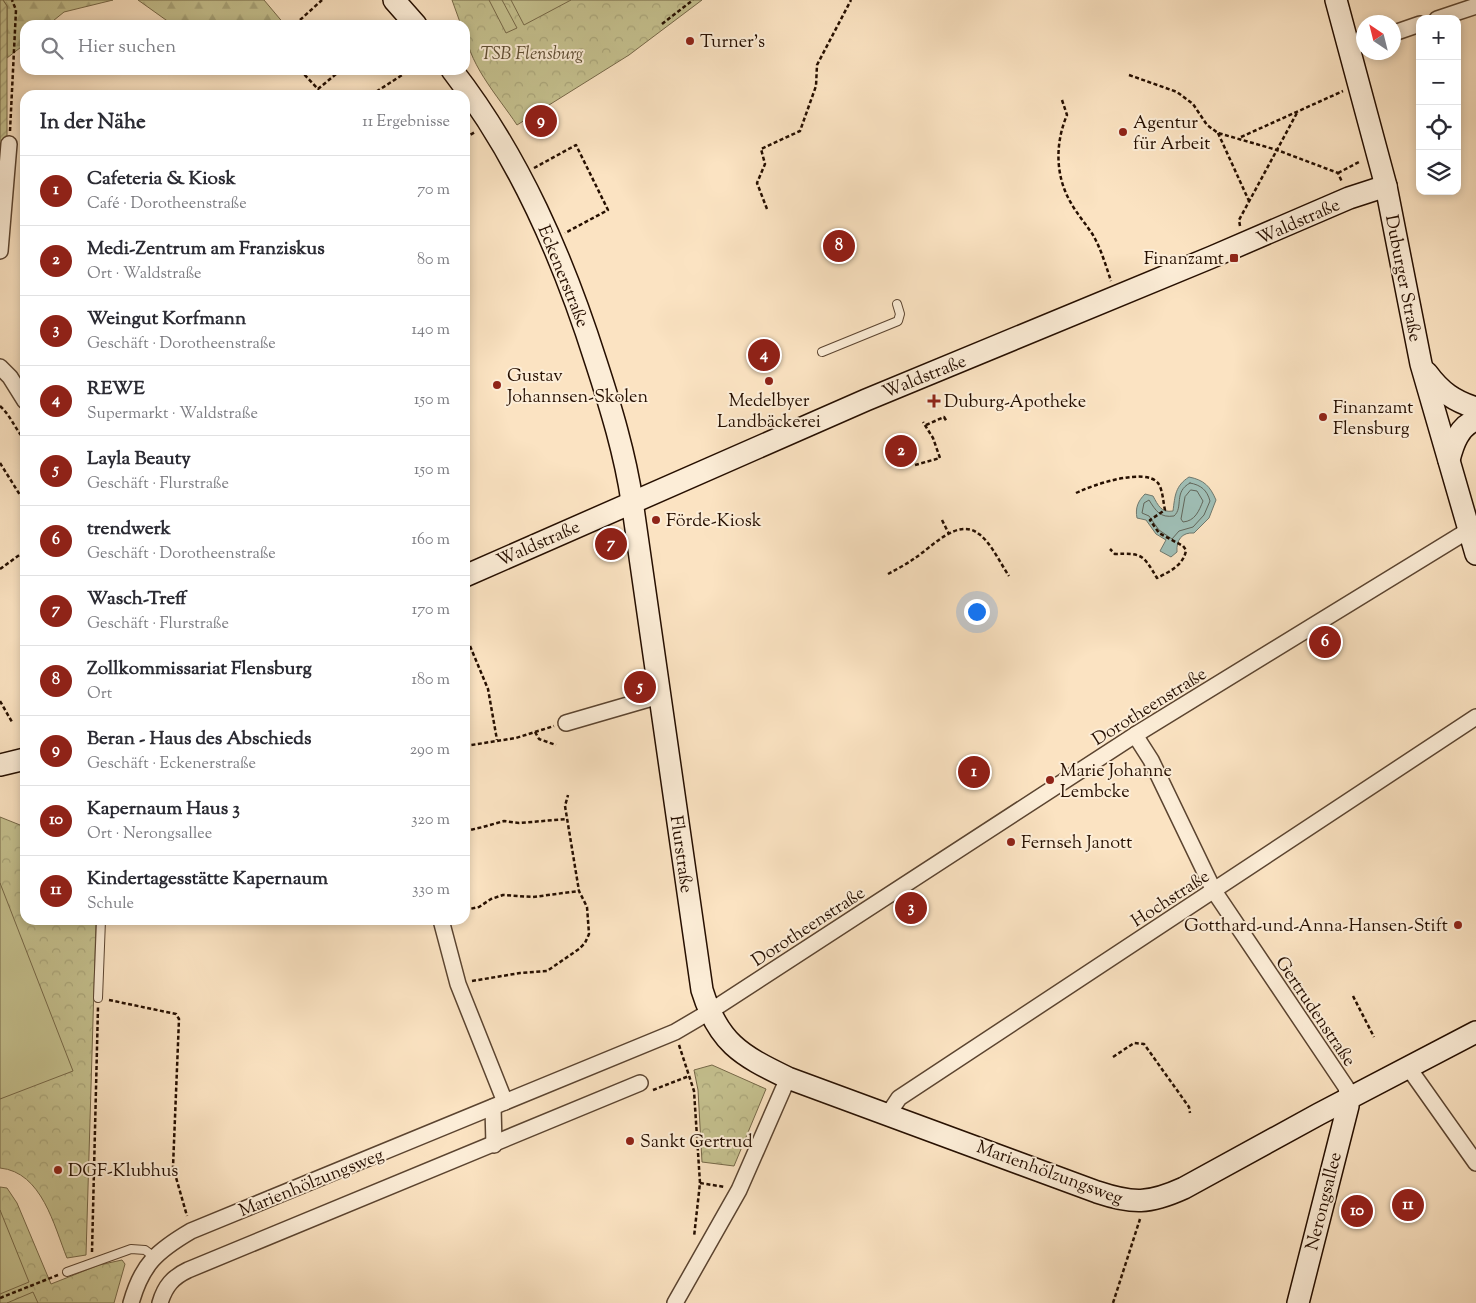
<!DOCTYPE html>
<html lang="de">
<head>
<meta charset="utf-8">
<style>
  :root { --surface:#fff; --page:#f7f7f7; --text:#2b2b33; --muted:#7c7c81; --line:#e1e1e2; --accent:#8f2418 }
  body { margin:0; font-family:"Sorts Mill Goudy",serif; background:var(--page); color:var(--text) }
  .controls { position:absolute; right:15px; top:15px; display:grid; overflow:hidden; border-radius:10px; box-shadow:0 2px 8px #0003 }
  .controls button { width:45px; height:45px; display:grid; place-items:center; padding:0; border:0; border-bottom:1px solid var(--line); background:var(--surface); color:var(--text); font:25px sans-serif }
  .compass { position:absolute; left:1356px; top:15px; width:45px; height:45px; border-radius:50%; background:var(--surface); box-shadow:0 2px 8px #0003; rotate:325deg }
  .you { position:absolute; left:976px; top:611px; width:18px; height:18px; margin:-12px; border:4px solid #fff; border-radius:50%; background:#1a73e8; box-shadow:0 0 0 8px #1a73e833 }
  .badge { display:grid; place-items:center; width:32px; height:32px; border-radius:50%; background:var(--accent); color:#fff; font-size:16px; font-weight:700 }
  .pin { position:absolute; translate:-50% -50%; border:2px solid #fff; box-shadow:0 1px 5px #0006 }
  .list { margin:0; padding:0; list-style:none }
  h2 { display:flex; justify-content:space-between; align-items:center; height:65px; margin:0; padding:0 20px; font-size:21px }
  h2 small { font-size:16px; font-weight:400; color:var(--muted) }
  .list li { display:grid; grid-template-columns:32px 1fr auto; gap:15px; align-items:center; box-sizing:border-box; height:70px; padding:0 20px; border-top:1px solid var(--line) }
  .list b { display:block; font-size:19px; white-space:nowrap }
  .list p { margin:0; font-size:16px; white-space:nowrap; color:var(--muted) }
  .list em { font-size:16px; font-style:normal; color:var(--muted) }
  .icon { flex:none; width:28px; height:28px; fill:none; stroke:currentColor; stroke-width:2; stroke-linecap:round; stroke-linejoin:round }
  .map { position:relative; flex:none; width:1476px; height:1303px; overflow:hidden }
  .search { position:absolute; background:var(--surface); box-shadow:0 2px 8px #0003; left:20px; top:20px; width:450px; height:55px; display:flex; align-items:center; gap:12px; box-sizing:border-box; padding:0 18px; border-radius:15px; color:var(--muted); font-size:19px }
  .panel { position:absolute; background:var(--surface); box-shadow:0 2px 8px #0003; left:20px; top:90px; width:450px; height:835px; border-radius:15px }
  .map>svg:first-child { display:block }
</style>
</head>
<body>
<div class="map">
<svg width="1476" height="1303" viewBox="0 0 1476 1303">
  <defs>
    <pattern id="forest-firs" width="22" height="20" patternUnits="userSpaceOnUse" patternTransform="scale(1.25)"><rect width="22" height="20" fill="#c5c18f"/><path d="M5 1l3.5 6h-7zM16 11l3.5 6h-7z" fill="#a9a57a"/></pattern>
    <pattern id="park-crowns" width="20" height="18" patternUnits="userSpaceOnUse" patternTransform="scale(1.25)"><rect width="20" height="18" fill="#c5c18f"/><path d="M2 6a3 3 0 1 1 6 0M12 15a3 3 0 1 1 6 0" fill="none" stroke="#a9a57a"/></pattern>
    <pattern id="garden-furrows" width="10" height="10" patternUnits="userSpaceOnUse" patternTransform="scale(1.25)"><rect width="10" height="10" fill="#c5c18f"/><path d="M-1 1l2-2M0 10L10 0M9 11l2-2" fill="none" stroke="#a9a57a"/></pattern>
  </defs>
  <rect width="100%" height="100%" fill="#fbe3c2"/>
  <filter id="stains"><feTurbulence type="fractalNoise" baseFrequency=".004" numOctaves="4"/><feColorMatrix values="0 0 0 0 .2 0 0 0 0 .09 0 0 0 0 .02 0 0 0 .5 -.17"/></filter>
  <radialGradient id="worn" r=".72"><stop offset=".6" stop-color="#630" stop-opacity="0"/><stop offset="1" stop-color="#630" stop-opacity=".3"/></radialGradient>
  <g fill="url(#forest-firs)" stroke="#766848">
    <path d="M3 0H113L64 12 48 25H25V44L7 58V6Z"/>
    <path d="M138 0H264L285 25H173Z"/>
  </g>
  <g fill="url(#park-crowns)" stroke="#766848">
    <path d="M452 0H702L629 55 517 125C498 96 465 61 465 25H461Z"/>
    <path d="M0 817 25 827V920H96L86 1255 67 1258C54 1226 42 1172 0 1168Z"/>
    <path d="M712 1065 766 1089 734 1166 702 1162 698 1090 694 1070Z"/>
    <path d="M0 1187 7 1188 17 1203 51 1284 99 1265 122 1260 125 1264 114 1303H0Z"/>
  </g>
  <path fill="url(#garden-furrows)" stroke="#766848" d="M0 0H3L7 6V137L0 144Z"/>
  <g fill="#c5c18f" stroke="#766848">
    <path d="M489 0H502L517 28 506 33Z"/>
    <path d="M511 0H571L524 25Z"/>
    <path d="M0 883 73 1071 0 1099Z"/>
    <path d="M0 1210 29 1282 0 1294Z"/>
    <path d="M33 1292 38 1303H7Z"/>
  </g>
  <path fill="#9fbeb5" stroke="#6f786d" d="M1189 477C1204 480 1210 486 1216 500L1209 518 1194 533C1182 532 1176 540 1177 552L1171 557 1160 551 1166 540 1156 534 1146 520 1137 518C1135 508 1138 501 1145 494L1153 496C1158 505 1161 513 1173 511 1175 496 1175 486 1189 477Z"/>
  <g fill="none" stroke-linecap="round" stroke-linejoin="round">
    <g stroke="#62665a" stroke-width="1">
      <path d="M1190 483C1201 485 1207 490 1210 501L1204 515 1193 527 1179 531 1172 539 1159 530 1149 516 1142 513 1144 503 1149 500C1156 511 1160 518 1174 516 1184 507 1173 492 1190 483Z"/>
      <path d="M1191 490 1197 491 1203 501C1199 511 1195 521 1183 522L1181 519 1185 497Z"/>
    </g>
    <defs>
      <g id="lane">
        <path d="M822 352 898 321 900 314 897 304"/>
        <path d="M98 998 101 920"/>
        <path d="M67 1272 131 1249 145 1250 153 1256"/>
      </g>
      <g id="street">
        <path d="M1437 19 1476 6"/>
        <path d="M1394 33 1420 24"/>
        <path d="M1348 48 1364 43"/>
        <path d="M0 251 9 144"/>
        <path d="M0 367 10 377 25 401"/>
        <path d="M566 723 659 696"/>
        <path d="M1135 735 1151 760 1214 891 1346 1087 1348 1099"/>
        <path d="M441 920 458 984 505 1102"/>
        <path d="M1408 1067 1476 1163"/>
        <path d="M493 1107 494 1145"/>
        <path d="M889 1113 899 1098 1476 717"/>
        <path d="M131 1303C142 1264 157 1251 191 1231L675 1032 709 1012 1135 735 1469 530"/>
        <path d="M160 1303C165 1286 173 1277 188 1270L640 1083"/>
        <path d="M675 1303 739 1190 788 1078"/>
      </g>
      <g id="secondary">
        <path d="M394 0 416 25"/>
        <path d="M1336 0 1386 186 1421 364 1476 554"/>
        <path d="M452 70C519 156 563 258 596 362 611 408 625 454 632 501L702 990C718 1042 740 1055 788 1078L1097 1192C1133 1204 1149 1204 1184 1188L1319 1114 1476 1032"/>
        <path d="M1427 373C1441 392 1454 401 1476 408"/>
        <path d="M1449 460C1453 444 1459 426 1476 420"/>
        <path d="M465 576 866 400 1212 257 1349 198 1386 186"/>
        <path d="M0 765 25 759"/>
        <path d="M1298 1303 1348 1106V1099"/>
      </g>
    </defs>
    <use href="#lane" stroke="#5b4430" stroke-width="10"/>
    <use href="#street" stroke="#5b4430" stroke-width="18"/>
    <use href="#secondary" stroke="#260f00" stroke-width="24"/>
    <g stroke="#260f00" stroke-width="2.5" stroke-dasharray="4 2.5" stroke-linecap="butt">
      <path d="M300 20 322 0"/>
      <path d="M662 24 693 0"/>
      <path d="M300 70 318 89 341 70"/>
      <path d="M1129 75 1177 92 1193 104 1207 125 1218 133 1277 150 1338 173 1342 182"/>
      <path d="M371 95 410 70"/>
      <path d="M1062 100 1067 115C1055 143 1055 176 1071 203 1077 214 1086 224 1093 235 1101 249 1106 266 1111 281"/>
      <path d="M10 131 16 10 12 0"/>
      <path d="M1218 133 1249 201"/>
      <path d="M1241 137 1343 91"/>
      <path d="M465 138 475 132"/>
      <path d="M534 168 576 145 608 210 565 233"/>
      <path d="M1338 173 1361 161"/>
      <path d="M767 209 757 183 765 164 761 149 800 131 816 86 817 65 851 0"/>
      <path d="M1240 226 1239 220 1298 111"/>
      <path d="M0 406C11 416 15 429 25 440"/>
      <path d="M926 425 944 417 947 422"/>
      <path d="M0 463 20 495"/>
      <path d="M915 465 940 458 933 438 923 422"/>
      <path d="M1076 493C1092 485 1145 467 1158 483 1163 490 1163 502 1165 510L1150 520 1159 533 1183 546 1186 550C1184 565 1169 572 1157 578 1143 555 1143 553 1115 554L1110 549"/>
      <path d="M942 520 949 534"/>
      <path d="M0 569 25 551"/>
      <path d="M888 574C897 569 907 564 915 558 932 547 958 517 979 534 992 544 1000 563 1009 576"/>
      <path d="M465 634 488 689 497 740"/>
      <path d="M0 701 12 722"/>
      <path d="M535 732 539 739 556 745"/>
      <path d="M465 746 516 738 554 726"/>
      <path d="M465 828 470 830 483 827 504 821 519 823 567 819"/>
      <path d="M465 910 479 907 491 899 503 895 533 897 579 891"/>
      <path d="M472 981 520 973 547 971 579 949 585 943 589 934 587 907 579 891 565 806 568 795"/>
      <path d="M1353 996 1374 1037"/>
      <path d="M109 1000 176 1014 179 1019 173 1167 187 1216"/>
      <path d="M679 1045 694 1091 700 1183 694 1237"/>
      <path d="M1113 1057 1134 1043 1144 1044 1189 1107 1190 1113"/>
      <path d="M653 1090 689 1076"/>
      <path d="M700 1183 725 1187"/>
      <path d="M92 1252 98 1007"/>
      <path d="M0 1298 58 1275"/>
      <path d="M1113 1303 1140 1219"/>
    </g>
    <use href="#lane" stroke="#fcedd7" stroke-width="8"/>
    <use href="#street" stroke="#fcedd7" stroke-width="15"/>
    <use href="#secondary" stroke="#fcedd7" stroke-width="21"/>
  </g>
  <g fill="#8f2418" stroke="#fcedd7" stroke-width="2">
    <circle cx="690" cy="41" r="5"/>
    <circle cx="1123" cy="132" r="5"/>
    <rect x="1229" y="253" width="10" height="10" rx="2.5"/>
    <circle cx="769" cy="381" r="5"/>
    <circle cx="497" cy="385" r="5"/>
    <path d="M931.5 393.5h5v5h5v5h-5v5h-5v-5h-5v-5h5z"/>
    <circle cx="1323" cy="417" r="5"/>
    <circle cx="656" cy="520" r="5"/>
    <circle cx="1050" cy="780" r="5"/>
    <circle cx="1011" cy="842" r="5"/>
    <circle cx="1458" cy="925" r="5"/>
    <circle cx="630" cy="1141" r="5"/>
    <circle cx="58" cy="1170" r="5"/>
  </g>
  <g text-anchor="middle" stroke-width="4" stroke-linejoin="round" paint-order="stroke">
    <g font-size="18" fill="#260f00" stroke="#fcedd7" text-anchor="start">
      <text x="700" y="47">Turner's</text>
      <text x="1133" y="128">Agentur<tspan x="1133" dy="21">für Arbeit</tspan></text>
      <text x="1224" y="264" text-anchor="end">Finanzamt</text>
      <text x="507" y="381">Gustav<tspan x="507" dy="21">Johannsen-Skolen</tspan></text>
      <text x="769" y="406" text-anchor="middle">Medelbyer<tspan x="769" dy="21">Landbäckerei</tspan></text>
      <text x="944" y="407">Duburg-Apotheke</text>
      <text x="1333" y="413">Finanzamt<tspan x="1333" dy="21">Flensburg</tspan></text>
      <text x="666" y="526">Förde-Kiosk</text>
      <text x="1060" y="776">Marie Johanne<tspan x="1060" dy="21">Lembcke</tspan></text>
      <text x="1021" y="848">Fernseh Janott</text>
      <text x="1448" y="931" text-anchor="end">Gotthard-und-Anna-Hansen-Stift</text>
      <text x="640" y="1147">Sankt Gertrud</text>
      <text x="68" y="1176">DGF-Klubhus</text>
    </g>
    <g font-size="18" font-style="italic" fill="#5e4d32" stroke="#fcedd7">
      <text x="532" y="59">TSB Flensburg</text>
    </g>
    <g font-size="18" fill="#260f00" stroke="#fcedd7">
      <text transform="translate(1298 221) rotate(-24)" y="6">Waldstraße</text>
      <text transform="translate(564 276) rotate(68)" y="6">Eckenerstraße</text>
      <text transform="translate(1404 278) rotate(79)" y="6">Duburger Straße</text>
      <text transform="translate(924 376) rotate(-22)" y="6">Waldstraße</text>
      <text transform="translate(538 543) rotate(-24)" y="6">Waldstraße</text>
      <text transform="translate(1149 706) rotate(-32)" y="6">Dorotheenstraße</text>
      <text transform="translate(682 854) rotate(82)" y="6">Flurstraße</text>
      <text transform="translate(1170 898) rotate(-33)" y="6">Hochstraße</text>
      <text transform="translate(808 926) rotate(-33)" y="6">Dorotheenstraße</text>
      <text transform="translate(1316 1011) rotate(56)" y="6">Gertrudenstraße</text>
      <text transform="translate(1050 1172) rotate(20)" y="6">Marienhölzungsweg</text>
      <text transform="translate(311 1182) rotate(-22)" y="6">Marienhölzungsweg</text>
      <text transform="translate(1323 1201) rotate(-76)" y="6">Nerongsallee</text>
    </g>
  </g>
  <rect width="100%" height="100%" filter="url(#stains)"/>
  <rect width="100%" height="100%" fill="url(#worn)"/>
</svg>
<div class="controls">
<button>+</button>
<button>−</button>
<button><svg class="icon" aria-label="locate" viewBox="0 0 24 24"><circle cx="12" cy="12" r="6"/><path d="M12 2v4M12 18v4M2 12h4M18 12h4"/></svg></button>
<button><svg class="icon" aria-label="layers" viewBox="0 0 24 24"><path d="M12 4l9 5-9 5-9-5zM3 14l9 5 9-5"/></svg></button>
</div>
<svg class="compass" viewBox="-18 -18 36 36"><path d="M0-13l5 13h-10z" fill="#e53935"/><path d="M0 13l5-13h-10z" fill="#7c7c81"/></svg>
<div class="you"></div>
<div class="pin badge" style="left:974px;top:772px">1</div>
<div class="pin badge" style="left:901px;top:451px">2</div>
<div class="pin badge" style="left:911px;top:908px">3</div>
<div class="pin badge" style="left:764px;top:355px">4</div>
<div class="pin badge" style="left:640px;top:687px">5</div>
<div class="pin badge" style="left:1325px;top:642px">6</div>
<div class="pin badge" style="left:611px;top:544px">7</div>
<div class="pin badge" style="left:839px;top:246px">8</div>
<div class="pin badge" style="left:541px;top:121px">9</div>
<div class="pin badge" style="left:1357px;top:1211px">10</div>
<div class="pin badge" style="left:1408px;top:1205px">11</div>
<div class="search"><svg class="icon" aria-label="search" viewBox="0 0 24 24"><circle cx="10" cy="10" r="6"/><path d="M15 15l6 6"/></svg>Hier suchen</div>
<section class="panel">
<h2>In der Nähe<small>11 Ergebnisse</small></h2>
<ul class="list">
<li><span class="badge">1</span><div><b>Cafeteria &amp; Kiosk</b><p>Café · Dorotheenstraße</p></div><em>70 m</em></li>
<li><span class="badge">2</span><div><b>Medi-Zentrum am Franziskus</b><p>Ort · Waldstraße</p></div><em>80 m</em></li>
<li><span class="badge">3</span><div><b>Weingut Korfmann</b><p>Geschäft · Dorotheenstraße</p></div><em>140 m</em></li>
<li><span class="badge">4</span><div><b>REWE</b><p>Supermarkt · Waldstraße</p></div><em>150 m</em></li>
<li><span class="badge">5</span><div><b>Layla Beauty</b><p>Geschäft · Flurstraße</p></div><em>150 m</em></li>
<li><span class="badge">6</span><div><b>trendwerk</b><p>Geschäft · Dorotheenstraße</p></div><em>160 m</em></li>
<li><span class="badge">7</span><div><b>Wasch-Treff</b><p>Geschäft · Flurstraße</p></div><em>170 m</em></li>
<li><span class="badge">8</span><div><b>Zollkommissariat Flensburg</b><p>Ort</p></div><em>180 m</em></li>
<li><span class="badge">9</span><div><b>Beran - Haus des Abschieds</b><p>Geschäft · Eckenerstraße</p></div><em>290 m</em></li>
<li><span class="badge">10</span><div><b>Kapernaum Haus 3</b><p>Ort · Nerongsallee</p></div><em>320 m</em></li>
<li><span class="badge">11</span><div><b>Kindertagesstätte Kapernaum</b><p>Schule</p></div><em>330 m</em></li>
</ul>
</section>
</div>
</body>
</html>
